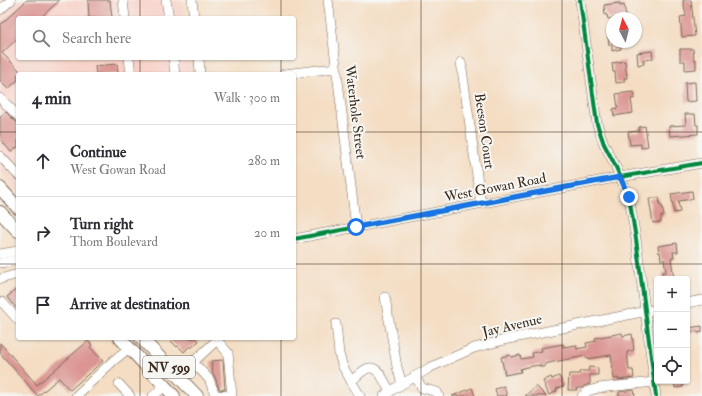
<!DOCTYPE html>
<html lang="en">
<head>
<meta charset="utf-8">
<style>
  :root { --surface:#fff; --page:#f7f7f7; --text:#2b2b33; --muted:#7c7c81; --line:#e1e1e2 }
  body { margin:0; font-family:"IM FELL Double Pica",serif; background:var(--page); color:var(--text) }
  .controls { position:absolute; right:12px; bottom:12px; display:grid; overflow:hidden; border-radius:4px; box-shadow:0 1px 3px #0004 }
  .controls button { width:36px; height:36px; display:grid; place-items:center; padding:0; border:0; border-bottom:1px solid var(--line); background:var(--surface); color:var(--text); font:20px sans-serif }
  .compass { position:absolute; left:606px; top:12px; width:36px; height:36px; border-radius:50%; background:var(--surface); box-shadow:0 1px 3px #0004; rotate:353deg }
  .stop { position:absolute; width:12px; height:12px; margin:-9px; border:3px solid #1a73e8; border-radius:50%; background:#fff }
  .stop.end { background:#1a73e8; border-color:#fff; box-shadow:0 1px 4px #0008 }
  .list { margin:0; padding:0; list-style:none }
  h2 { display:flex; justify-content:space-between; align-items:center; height:52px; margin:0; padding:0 16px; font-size:17px }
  h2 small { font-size:13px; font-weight:400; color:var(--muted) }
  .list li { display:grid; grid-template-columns:26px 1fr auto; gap:12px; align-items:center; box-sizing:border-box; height:72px; padding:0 16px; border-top:1px solid var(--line) }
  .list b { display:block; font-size:15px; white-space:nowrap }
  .list p { margin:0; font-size:13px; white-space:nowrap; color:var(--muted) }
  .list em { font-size:13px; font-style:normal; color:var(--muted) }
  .icon { flex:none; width:22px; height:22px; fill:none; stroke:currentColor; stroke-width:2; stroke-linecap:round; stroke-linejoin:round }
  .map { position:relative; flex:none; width:702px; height:396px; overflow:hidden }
  .search { position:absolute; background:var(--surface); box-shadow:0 1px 3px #0004; left:16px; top:16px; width:280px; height:44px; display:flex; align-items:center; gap:10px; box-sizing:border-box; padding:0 14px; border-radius:4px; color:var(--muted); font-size:15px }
  .panel { position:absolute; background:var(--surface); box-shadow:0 1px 3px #0004; left:16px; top:72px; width:280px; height:268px; border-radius:4px }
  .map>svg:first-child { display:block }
</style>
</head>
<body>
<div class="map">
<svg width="702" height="396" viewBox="0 0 702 396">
  <rect width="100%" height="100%" fill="#f6f6f2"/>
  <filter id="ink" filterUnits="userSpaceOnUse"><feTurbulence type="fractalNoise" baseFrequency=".025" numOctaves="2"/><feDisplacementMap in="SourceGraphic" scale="8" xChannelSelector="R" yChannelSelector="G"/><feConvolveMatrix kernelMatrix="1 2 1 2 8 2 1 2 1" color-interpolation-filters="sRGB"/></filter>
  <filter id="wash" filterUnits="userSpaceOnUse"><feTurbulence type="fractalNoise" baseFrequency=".012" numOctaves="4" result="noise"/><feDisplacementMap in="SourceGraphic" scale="16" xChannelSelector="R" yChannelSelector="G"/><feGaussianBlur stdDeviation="0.9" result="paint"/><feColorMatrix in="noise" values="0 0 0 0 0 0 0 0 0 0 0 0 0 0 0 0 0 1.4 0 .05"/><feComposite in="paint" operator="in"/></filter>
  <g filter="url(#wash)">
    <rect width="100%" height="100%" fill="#f4ddc3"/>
    <path fill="#f7d1c8" d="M0 0H182L184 18H18V58H189L191 74H18V193L12 187 4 174 0 170Z"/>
    <g id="blocks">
      <g fill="#db9693">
        <path d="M27 0H60L40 18H18V38L2 53 23 74H18V80L8 89 0 81V25Z"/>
        <path d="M88 0H110L112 18H89Z"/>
        <path d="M683 0H691L695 36 682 37 680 17 686 16Z"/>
        <path d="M620 3V6L624 5 626 16 608 19 607 15H605L604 5Z"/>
        <path d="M607 30H612V42H620L621 49 612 51V44L609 45Z"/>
        <path d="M680 49H693L694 60H696V69L685 70V61H680Z"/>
        <path d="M652 51 653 59 643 60 644 64 638 65 637 53Z"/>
        <path d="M625 61 627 78H624V82L616 83 615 72H613L612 63Z"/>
        <path d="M117 64 118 74H96L95 66Z"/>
        <path d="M695 82 696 101 686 102 685 83Z"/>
        <path d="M634 92 635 98 631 99 633 113 614 116 613 109 618 108 616 94Z"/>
        <path d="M6 112 14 120 18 123V147L11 152 0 139V117Z"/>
        <path d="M685 114H695L696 125H698V134L670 136 669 126 686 125Z"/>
        <path d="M645 126 648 146 641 148V144L630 145 628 132 639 131V127Z"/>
        <path d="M692 191 693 199 678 201 680 212 674 213 671 194Z"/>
        <path d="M659 197 660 206H662L664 216H661V222L653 223 649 199Z"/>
        <path d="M677 243 678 252H673L674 258H671L674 279H663L662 272H666L664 259 661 260 660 252 659 253 658 246Z"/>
        <path d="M18 288V310L7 297Z"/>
        <path d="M702 326V332L698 333 697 331 687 333V328Z"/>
        <path d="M622 333 623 336 632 334 634 350 627 352 629 370H633L634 378 618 380V378L614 379 611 355 587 359 586 356 553 362 545 364V367H540V365L527 367 520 369 521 372 505 375 501 357 510 355 511 357 520 355 521 359 533 357 532 353 542 351 541 348 563 344V347L576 345 577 349 587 347 586 343 596 341 595 338Z"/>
        <path d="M168 338H196L199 341 191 348 190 346 184 352 178 346 177 347Z"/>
        <path d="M88 341 92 345 90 347 103 361 70 390 59 378 38 396 0 353V343L37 385Z"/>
        <path d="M223 360 225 390 219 389 215 377 213 374 211 361Z"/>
        <path d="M589 367 598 368V375H590V384L584 386 582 388H577V390H568L569 374H579L580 371H588Z"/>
        <path d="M559 376 564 386 556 389 557 391 549 395 543 381 551 377 552 379Z"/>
        <path d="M674 381H683V387L675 388Z"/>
        <path d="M504 386 507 396H497L495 389Z"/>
        <path d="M536 386 546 396H525Z"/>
        <path d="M472 388 475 396H452Z"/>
        <path d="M634 390 635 396H619V392Z"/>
      </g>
    </g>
  </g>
  <g filter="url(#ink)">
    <use href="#blocks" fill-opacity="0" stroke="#7c6958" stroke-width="1"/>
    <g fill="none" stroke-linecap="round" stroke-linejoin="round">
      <defs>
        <g id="minor">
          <path d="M123 0 125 18"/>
          <path d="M166 0 169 18"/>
          <path d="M192 0 194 18"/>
          <path d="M328 0 356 227"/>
          <path d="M580 0 597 124 604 144 615 165 629 197 636 239 656 396"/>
          <path d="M0 10 11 0"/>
          <path d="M129 58 131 74"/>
          <path d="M173 58 175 74"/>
          <path d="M199 58 200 74"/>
          <path d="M461 62 481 204"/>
          <path d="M284 74 336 68"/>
          <path d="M0 98 18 116"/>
          <path d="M0 156 18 175"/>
          <path d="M294 239 620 177 702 163"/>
          <path d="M0 254 18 251"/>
          <path d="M0 263 18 260"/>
          <path d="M0 279 18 274"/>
          <path d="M385 297 397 367 402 384"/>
          <path d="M2 302 18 320"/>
          <path d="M687 303 702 300"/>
          <path d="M336 324 339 354 343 367 360 396"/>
          <path d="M178 376 217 340 228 353 232 396 215 395 209 379 193 362"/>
          <path d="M415 376 422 388 437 392 439 396"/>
          <path d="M351 381C356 377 361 372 366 369 378 363 385 383 390 392"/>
          <path d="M119 384 130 396"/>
          <path d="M76 396 113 361 129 348"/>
          <path d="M153 396 165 386"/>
          <path d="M384 396 392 390 431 367 474 348 508 339 657 309"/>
          <path d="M582 396 588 391 599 388 654 382"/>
        </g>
        <g id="major">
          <path d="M0 188 18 208"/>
          <path d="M0 212 18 231"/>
          <path d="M120 338 174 396"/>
          <path d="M141 338 197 396"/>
        </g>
      </defs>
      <use href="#minor" stroke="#7c6958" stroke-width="10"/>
      <use href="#major" stroke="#7c6958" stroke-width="14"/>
      <use href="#minor" stroke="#fff" stroke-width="9"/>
      <use href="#major" stroke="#fff" stroke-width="12"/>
      <defs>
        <g id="cycleway">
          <path d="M580 0 597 124 604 144 615 165 629 197 636 239 656 396"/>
          <path d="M294 239 620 177 702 163"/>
        </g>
      </defs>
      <use href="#cycleway" stroke="#f6f6f2" stroke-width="6"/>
      <use href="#cycleway" stroke="#00873e" stroke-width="4"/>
    </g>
  </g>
  <g fill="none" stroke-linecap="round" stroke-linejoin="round" filter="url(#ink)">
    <path stroke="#1a73e8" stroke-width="5" d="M356 227 620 177 629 197"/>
  </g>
  <path fill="none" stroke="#3b2a1e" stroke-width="1" stroke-opacity="0.55" d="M140 0V18M281 0V18M421 0V396M562 0V396M140 58V74M281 58V74M0 132H18M294 132H702M0 264H18M294 264H702M140 338V396M281 338V396"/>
  <g text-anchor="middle" stroke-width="4" stroke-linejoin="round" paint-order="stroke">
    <rect fill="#f6f6f2" stroke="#73675e" stroke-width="1" x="143" y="356" width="52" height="22" rx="3"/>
    <g font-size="13" font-weight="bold" fill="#3b2a1e">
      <text x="169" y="372">NV 599</text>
    </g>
    <g font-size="14" fill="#3b2a1e" stroke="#f6f6f2">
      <text transform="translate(356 112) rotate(83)" y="5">Waterhole Street</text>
      <text transform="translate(485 131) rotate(82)" y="5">Beeson Court</text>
      <text transform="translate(495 187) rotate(-11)" y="5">West Gowan Road</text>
      <text transform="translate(512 325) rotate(-13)" y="5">Jay Avenue</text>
    </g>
  </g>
</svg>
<div class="controls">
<button>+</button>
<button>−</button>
<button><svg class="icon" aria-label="locate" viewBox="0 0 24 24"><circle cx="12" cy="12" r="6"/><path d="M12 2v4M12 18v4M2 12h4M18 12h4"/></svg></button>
</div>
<svg class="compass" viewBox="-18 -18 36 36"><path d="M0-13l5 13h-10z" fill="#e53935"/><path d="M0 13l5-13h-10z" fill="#7c7c81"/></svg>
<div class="stop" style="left:356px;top:227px"></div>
<div class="stop end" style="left:629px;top:197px"></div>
<div class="search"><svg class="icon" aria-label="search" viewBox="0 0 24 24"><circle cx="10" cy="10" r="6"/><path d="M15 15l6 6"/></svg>Search here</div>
<section class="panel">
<h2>4 min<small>Walk · 300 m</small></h2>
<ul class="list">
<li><svg class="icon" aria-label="ahead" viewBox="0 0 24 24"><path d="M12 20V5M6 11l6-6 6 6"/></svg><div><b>Continue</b><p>West Gowan Road</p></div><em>280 m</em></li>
<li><svg class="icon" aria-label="right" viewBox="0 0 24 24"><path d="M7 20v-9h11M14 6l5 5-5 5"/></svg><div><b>Turn right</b><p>Thom Boulevard</p></div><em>20 m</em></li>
<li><svg class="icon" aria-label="arrive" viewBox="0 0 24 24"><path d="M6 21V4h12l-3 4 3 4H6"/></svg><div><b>Arrive at destination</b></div></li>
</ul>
</section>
</div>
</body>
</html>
